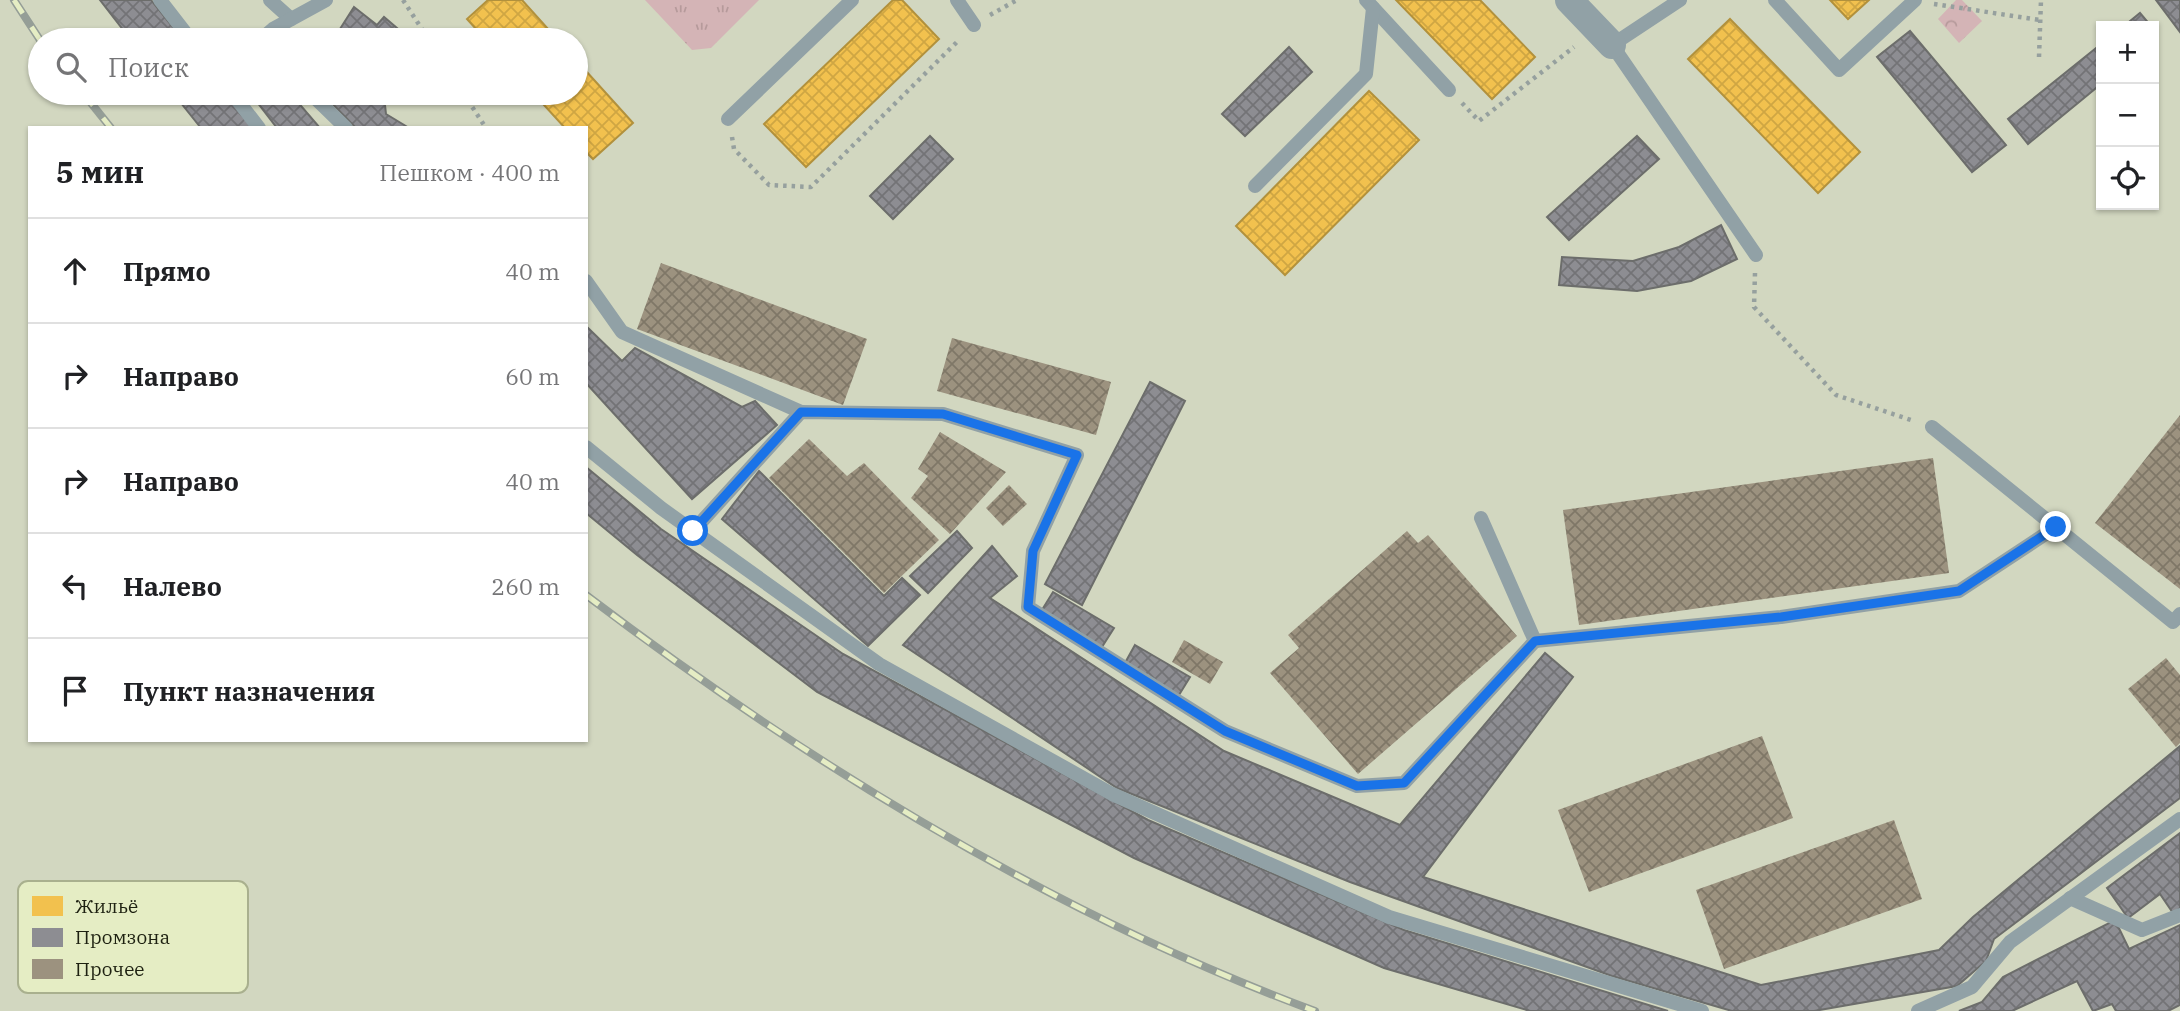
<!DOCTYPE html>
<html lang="ru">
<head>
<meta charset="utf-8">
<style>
  :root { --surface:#fff; --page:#f2f2f2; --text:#202124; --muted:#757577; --line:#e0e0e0 }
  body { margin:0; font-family:"IBM Plex Serif",serif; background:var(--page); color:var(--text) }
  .controls { position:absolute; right:21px; top:21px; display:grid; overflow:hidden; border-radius:0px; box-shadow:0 2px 5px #0004 }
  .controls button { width:63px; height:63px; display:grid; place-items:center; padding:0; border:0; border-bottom:2px solid var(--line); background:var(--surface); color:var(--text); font:35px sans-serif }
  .stop { position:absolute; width:21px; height:21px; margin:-16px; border:5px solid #1a73e8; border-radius:50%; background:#fff }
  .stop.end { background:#1a73e8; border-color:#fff; box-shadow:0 2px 7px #0008 }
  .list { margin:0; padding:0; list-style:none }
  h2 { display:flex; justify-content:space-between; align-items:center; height:91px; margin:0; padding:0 28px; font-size:30px }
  h2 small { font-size:23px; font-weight:400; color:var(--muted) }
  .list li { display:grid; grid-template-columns:46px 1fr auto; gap:21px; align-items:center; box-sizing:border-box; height:105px; padding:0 28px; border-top:2px solid var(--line) }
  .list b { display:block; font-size:26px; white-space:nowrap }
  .list em { font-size:23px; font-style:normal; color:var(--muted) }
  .icon { flex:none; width:38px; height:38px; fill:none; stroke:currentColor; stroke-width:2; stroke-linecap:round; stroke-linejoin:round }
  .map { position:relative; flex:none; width:2180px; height:1011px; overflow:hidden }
  .search { position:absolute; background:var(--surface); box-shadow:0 2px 5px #0004; left:28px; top:28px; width:560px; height:77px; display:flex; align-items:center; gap:18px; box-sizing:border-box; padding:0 24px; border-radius:38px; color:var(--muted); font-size:26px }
  .panel { position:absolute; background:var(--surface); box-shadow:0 2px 5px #0004; left:28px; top:126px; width:560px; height:616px; border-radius:0px }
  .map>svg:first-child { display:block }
</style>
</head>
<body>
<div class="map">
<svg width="2180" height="1011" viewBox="0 0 2180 1011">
  <defs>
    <pattern id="grass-tufts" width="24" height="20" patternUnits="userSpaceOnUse" patternTransform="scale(1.75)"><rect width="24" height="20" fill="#d4b4b6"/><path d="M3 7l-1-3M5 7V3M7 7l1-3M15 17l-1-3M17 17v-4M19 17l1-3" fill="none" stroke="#b69a9b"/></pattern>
    <pattern id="forest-crowns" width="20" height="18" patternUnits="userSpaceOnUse" patternTransform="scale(1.75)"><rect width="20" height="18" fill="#d4b4b6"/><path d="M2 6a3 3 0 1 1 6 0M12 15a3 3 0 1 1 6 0" fill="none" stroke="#b69a9b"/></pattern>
    <pattern id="homes-cross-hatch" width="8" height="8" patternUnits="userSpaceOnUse" patternTransform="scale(1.75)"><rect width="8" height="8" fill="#f2c14e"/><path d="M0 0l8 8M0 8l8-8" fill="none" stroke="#cfa643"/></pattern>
    <pattern id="industry-cross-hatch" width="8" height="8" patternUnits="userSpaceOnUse" patternTransform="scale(1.75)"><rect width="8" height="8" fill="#8d8d92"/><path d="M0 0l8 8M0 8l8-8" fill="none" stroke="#737376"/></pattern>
    <pattern id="building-cross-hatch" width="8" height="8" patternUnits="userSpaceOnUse" patternTransform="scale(1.75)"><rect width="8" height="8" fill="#9c927f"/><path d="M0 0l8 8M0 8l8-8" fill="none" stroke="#7f7767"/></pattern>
  </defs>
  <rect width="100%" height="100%" fill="#d2d7c0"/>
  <path fill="url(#grass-tufts)" d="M645 0H759L711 48 692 50Z"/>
  <path fill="url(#forest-crowns)" d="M1956 0H1962L1982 21 1959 43 1938 19Z"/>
  <g fill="url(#homes-cross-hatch)" stroke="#b2913c" stroke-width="2">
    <path d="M488 0H522L558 40H486L467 19Z"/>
    <path d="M893 0H902L939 39 806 167 764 124Z"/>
    <path d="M1396 0H1480L1535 57 1492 99Z"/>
    <path d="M1830 0H1869L1848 19Z"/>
    <path d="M1730 19 1860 152 1818 193 1688 59Z"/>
    <path d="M576 60 633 123 593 159 586 152V128H565L533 93H576Z"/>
    <path d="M1369 91 1419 140 1285 275 1236 226Z"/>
  </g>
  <g fill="url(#industry-cross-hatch)" stroke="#6c6d6b" stroke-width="2">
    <path d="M100 0H151L183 40H131Z"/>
    <path d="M2156 0H2180V32Z"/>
    <path d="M354 7 377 25 384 17 411 40H333Z"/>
    <path d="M2140 13 2151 26H2124Z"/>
    <path d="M1910 31 2006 145 1972 172 1877 57Z"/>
    <path d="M2101 44V84L2028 144 2008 119Z"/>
    <path d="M1289 47 1312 72 1245 136 1222 114Z"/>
    <path d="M173 93H225L252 128H201Z"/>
    <path d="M250 93H290L320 128H277Z"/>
    <path d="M322 93H370L385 105 386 114 409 128H356Z"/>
    <path d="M930 136 953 159 893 219 870 196Z"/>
    <path d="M1637 136 1659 159 1569 240 1547 217Z"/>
    <path d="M1721 225 1737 259 1691 281 1637 291 1559 285 1562 257 1633 261 1679 247Z"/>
    <path d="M586 326 622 361 635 348 742 407 755 401 777 425 692 499 586 383Z"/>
    <path d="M1150 382 1185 401 1082 605 1045 584Z"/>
    <path d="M586 467 661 529 843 654 1148 820 1404 930 1668 1011H1530L1384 968 1134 858 817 692 637 555 586 513Z"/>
    <path d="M759 471 884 596 902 578 920 595 868 646 722 519Z"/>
    <path d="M957 531 972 548 928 593 910 576Z"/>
    <path d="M992 546 1017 576 990 598 1224 751 1400 825 1545 653 1573 677 1423 877 1761 985 1939 950 1973 917 2180 746V798L1994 939 1986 961 1957 986 1814 1011H1732L1612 976 1350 882 1117 788 903 645Z"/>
    <path d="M1053 592 1114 628 1102 647 1042 610Z"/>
    <path d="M1135 645 1190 677 1179 695 1125 663Z"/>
    <path d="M2180 833V908L2173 913 2160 894 2128 918 2107 888Z"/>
    <path d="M2115 920 2129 949 2180 925V1005L2168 1011H2116L2112 1004 2093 1011 2077 981 2012 1011H1959L1982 1002 2003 977Z"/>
  </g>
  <g fill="url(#building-cross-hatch)">
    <path d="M661 263 867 339 843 405 637 329Z"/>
    <path d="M952 338 1111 382 1096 435 937 391Z"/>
    <path d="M2180 415V589L2095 523Z"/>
    <path d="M940 432 1006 472 950 534 911 498 928 476 918 469Z"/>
    <path d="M809 439 847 476 864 463 939 540 884 593 769 478Z"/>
    <path d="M1933 458 1949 573 1579 625 1563 510Z"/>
    <path d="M1009 485 1027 504 1003 526 986 508Z"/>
    <path d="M1407 531 1418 543 1428 535 1517 636 1358 774 1270 673 1299 648 1288 635Z"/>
    <path d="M1184 640 1223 662 1210 684 1172 662Z"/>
    <path d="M2166 658 2180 675V743L2176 747 2128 689Z"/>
    <path d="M1762 736 1793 818 1589 892 1558 810Z"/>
    <path d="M1894 820 1922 899 1724 969 1696 890Z"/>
  </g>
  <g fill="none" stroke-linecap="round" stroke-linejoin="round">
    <g stroke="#96a09e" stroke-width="4.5" stroke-dasharray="3.5 5" stroke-linecap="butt">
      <path d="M403 0 429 40"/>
      <path d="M1934 4 2040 20"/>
      <path d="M990 15 1017 0"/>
      <path d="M2039 57 2041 0"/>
      <path d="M463 93 486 128"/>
      <path d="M1462 103 1479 121 1574 47"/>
      <path d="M732 137 734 149 769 185 811 187 959 40"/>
      <path d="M1755 273 1754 307 1836 395 1914 421"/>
    </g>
    <g stroke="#91a1a6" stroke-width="14">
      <path d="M160 0 191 40"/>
      <path d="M270 0 291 19"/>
      <path d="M957 0 974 25"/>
      <path d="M1366 0 1449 90"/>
      <path d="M1680 0 1612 45 1756 255"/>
      <path d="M1775 0 1839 70 1915 0"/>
      <path d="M260 40 273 29 326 0"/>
      <path d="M232 93 259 128"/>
      <path d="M310 93 346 128"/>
      <path d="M728 119 852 0"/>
      <path d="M1255 186 1366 74 1373 8"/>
      <path d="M586 281 622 332 801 412"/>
      <path d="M1932 427 2173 622 2180 614"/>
      <path d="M586 447 661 508 879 664 1112 794 1389 917 1702 1011"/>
      <path d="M693 531 801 412 943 414 1077 455 1033 551 1028 607 1225 731 1357 786 1404 783 1535 641 1481 518"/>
      <path d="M1535 641 1781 617 1959 591 2056 527"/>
      <path d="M2070 898 2142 930 2180 915"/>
      <path d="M1918 1011 1972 987 2010 942 2180 819"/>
    </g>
    <path stroke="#91a1a6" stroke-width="28" d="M1569 0 1612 45"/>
    <defs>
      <g id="rail">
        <path d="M14 0 40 40"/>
        <path d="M83 93 111 128"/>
        <path d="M586 595C806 762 1055 915 1315 1011"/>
      </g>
    </defs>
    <use href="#rail" stroke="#959e97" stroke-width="8"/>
    <use href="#rail" stroke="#e5edc4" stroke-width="5" stroke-dasharray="16" stroke-linecap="butt"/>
  </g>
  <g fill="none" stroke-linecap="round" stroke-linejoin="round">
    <path stroke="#1a73e8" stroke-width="9" d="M693 531 801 412 943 414 1077 455 1033 551 1028 607 1225 731 1357 786 1404 783 1535 641 1781 617 1959 591 2056 527"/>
  </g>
  <rect x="18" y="881" width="230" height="112" rx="10" fill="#e5edc4" stroke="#a9b08e" stroke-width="2"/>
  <rect x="32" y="896" width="31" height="20" fill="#f2c14e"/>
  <rect x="32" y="928" width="31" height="19" fill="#8d8d92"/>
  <rect x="32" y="959" width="31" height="20" fill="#9c927f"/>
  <g font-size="19" fill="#1e2111">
    <text x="75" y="913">Жильё</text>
    <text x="75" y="944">Промзона</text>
    <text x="75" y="976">Прочее</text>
  </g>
</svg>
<div class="controls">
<button>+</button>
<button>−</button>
<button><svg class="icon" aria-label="locate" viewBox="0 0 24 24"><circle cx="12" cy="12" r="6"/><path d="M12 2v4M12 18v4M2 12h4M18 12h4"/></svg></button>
</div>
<div class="stop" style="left:693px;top:531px"></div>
<div class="stop end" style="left:2056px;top:527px"></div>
<div class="search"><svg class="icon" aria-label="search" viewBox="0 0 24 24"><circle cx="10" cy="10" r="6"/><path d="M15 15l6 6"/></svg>Поиск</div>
<section class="panel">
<h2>5 мин<small>Пешком · 400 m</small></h2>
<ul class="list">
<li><svg class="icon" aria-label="ahead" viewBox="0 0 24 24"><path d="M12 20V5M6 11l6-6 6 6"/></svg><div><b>Прямо</b></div><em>40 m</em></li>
<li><svg class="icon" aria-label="right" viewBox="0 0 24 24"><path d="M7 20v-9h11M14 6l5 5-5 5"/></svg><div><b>Направо</b></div><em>60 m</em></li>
<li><svg class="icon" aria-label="right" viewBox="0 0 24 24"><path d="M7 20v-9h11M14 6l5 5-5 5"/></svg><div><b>Направо</b></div><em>40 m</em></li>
<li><svg class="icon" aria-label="left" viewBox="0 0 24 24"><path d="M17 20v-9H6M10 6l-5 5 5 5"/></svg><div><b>Налево</b></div><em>260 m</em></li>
<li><svg class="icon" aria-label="arrive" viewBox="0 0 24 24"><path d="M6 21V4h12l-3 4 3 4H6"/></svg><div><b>Пункт назначения</b></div></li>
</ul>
</section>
</div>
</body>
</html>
